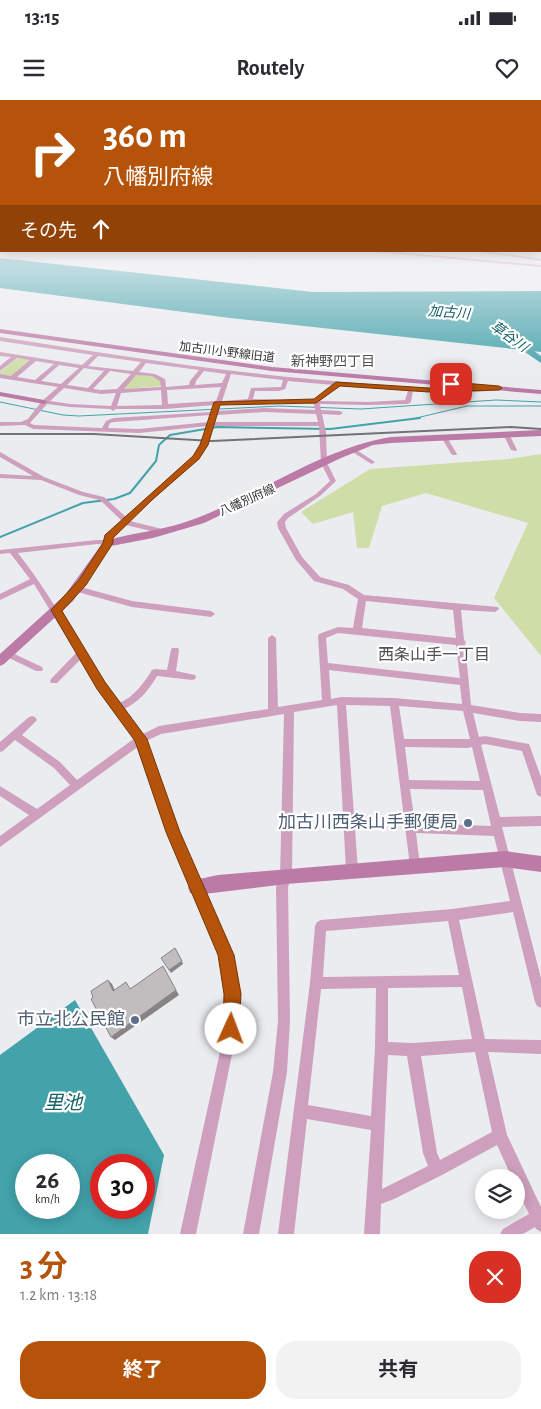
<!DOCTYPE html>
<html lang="ja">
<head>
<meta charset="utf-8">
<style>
  :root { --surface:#fff; --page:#f2f2f3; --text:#2b2b33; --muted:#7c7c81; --accent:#b45309 }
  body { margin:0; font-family:"Alegreya Sans","Noto Sans JP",sans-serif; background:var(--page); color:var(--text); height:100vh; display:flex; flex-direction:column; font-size:19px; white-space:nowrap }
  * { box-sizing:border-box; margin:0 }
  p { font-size:16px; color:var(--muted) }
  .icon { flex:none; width:28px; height:28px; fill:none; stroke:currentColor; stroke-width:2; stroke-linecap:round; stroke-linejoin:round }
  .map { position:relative; height:1134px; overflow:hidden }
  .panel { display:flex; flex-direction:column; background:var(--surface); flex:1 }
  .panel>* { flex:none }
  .hud { position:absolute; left:0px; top:0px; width:541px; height:152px; box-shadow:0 2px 12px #0003; background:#b45309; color:#fff; overflow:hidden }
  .controls { position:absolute; left:475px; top:1069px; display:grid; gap:10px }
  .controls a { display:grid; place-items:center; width:50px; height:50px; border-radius:50%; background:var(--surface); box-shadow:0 2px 12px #0003; font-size:25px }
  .speed { position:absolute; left:15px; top:1054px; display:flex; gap:10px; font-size:25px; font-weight:700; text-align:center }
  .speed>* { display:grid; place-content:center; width:65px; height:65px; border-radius:50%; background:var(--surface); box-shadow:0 2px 12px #0003; line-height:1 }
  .speed small { font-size:12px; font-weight:400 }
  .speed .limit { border:8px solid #d22; background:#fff; color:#111 }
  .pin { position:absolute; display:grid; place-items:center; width:42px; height:42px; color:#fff; margin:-21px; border-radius:10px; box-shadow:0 2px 8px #0006 }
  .me { position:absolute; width:55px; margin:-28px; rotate:2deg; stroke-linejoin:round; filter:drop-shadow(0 0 4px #0008) }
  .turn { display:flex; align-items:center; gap:18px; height:105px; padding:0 20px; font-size:22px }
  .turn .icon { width:65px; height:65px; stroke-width:2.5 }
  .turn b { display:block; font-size:35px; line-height:42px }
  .then { display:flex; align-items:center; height:48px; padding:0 20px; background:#0003; gap:10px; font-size:19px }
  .round { display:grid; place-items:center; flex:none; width:52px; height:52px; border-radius:20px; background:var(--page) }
  .head { display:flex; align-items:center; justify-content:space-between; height:85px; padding:0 20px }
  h1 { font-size:30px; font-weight:700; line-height:38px; color:var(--accent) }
  .action { display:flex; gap:10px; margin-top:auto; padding:10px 20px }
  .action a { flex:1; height:58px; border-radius:20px; background:var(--accent); color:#fff; font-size:20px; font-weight:700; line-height:58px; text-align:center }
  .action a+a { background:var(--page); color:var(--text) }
  .status { display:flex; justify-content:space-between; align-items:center; height:35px; padding:0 25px; background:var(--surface); direction:ltr }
  .status svg { height:14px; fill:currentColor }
  header { display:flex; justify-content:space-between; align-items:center; height:65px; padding:0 20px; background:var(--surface); font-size:22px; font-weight:700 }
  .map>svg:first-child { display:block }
  .green { fill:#cfdda8 }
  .water { fill:#43a2aa; fill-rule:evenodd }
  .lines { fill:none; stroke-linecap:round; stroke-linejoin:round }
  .stream-far1 { stroke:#43a2aa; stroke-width:1 }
  .stream { stroke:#43a2aa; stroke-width:2 }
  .river { fill:#43a2aa; fill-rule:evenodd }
  .street { fill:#cea0be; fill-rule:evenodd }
  .secondary { fill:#bc7aa7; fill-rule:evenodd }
  .rail { stroke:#727375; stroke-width:2 }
  .shaded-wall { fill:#878485 }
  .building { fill:#c1bdbe; stroke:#878485 }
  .route { fill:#b45309; stroke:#753606 }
  .service-dot { fill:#5c6f8a; stroke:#fff; stroke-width:2 }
  .labels { text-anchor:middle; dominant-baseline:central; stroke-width:4.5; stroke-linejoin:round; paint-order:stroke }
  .far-street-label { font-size:12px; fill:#343536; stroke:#fff }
  .far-water-label { font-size:14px; font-style:italic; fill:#156369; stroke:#fff }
  .far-neighbourhood-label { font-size:14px; fill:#4f5052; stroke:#fff }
  .neighbourhood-label { font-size:16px; fill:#4f5052; stroke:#fff }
  .near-service-label { font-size:18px; fill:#4e5e75; stroke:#fff; text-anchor:end }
  .near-water-label { font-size:19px; font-style:italic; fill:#156369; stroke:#fff }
</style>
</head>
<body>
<div class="status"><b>13:15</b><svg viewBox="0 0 49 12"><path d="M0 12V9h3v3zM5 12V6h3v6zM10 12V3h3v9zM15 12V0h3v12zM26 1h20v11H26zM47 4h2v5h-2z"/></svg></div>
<header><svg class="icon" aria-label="menu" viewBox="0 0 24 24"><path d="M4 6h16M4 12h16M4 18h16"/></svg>Routely<svg class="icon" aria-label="heart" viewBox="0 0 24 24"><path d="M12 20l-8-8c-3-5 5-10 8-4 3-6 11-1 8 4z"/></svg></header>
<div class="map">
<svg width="541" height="1134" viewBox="0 0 541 1134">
  <rect width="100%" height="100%" fill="#ebecef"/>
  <g class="green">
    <path d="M16,259H29L31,262L13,276L0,275V272Z"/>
    <path d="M139,274L153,276L162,281L163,286L125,289L124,288L135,275Z"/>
    <path d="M541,354V556L494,498L528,423L426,393L382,406L369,448H357L353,412L313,424L301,412L370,369L509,359Z"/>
  </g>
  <g class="water">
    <path d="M0,158L313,192L541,191V252L230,218L0,188Z"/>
    <path d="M75,900L164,1055L148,1134H0V955ZM26,1065H69V1108H26ZM101,1065H144V1108H101Z"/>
  </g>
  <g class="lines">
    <g class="stream-far1">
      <path d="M0,302L63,315L79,316L280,306L361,309L496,300L541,302"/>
      <path d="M412,319L467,306H541"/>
    </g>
    <path class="stream" d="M0,437L83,403L114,399L130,393L156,361L159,345L170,335L217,327L330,329L420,318"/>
    <path class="river" d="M509,237H515L541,256V263L509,241Z"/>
    <g class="street">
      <rect x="540" y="127" width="1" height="2"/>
      <rect x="540" y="142" width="1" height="2"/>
      <path d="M367,151H386L541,165V167Z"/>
      <path d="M474,151H487L541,159V161Z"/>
      <path d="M0,237C116,255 227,273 344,282C396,286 447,292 499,286L502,288L499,290L464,293L413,291L411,302L408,304L368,305L320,304L321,310L340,311L343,313L340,315L322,314L326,332L327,363L336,381L320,396L288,418L285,422L286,428L302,457L320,477L349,485L364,495L498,507L499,509L495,512L461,510L464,540L466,542L465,544L471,605L520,613L541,614V622L520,621L473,613L479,637L485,636L529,644L541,677V697L537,695L536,692L522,651L485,644L481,645L500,717L541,716V726L502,727L541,878V908L537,906L535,902L513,812L459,820L485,939L541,940V954L488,952L507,1035L541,1107V1132L536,1129L535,1127L523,1134H500L503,1129L529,1114L516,1087V1078H512L497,1045L442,1075L394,1099L381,1104L380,1134H364L371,1030L307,1019L294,1134H278L310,883L315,826L317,822L321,820L452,809L510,801L494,736L416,733L420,766L419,770L415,771L411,770L410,766L390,606L346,605L358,770L356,774L352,775L348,774L346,770L337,605L294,612L292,776L288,787L290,921L287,972L259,1134H243L273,972L278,921L276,787L280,776L284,614L161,634L146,641L178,732L232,855L239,894L237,929L196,1134H180L225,929L227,894L220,855L168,732L139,646L0,747V736L29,715L0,696V686L37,709L70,685L54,668L15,640L3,651L0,652V642L29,617L32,616L35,617L37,620L22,635L60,662L77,680L135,638L98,589L80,560L57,583H51L50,581L51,579L76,553L34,484L0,500V494L30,479L10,453L0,454V450L97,440H104L105,435L122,421L100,400L79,395L41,380L0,378V374L33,376L0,357V352L44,377L83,392L104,397L126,417L193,356L208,326L139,333L33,329L25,325L0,326V322H21L28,319L42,301L58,287L0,278V274L11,276L30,260L17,258L0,271V266L11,257L0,256V252L82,265L93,255L0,241ZM98,256L141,262L133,271L88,266ZM36,261L54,264L35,280L17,277ZM146,263L199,270L190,281L189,285L166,287L165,279L155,274L139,272ZM59,265L79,268L61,284L41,281ZM84,268L104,271L88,288L67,285ZM110,271L131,274L117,289L101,290L93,289ZM204,271L226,274L222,283L195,285L196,281ZM231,274L283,280L281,287H279L251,288L248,299L222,301ZM136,275L152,276L160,281L161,287L124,289ZM288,281L334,285L314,300L253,299L255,291H279L285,289ZM340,285L408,291L405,300L368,302L320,301ZM221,287L216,301L168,304L167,290ZM64,288L101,294L116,293L111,306L70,304L50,301ZM161,290L162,305L117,306L121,293ZM269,302L314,304L315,310L264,308L218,311L221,304ZM47,304L70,307L110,309L113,311L116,309H165L215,305L212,312L113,318L106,321L102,328L34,325L30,323ZM264,312L316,314L318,322H215L217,315ZM211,315L209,322L139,329L108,328L110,323L114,322ZM214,326H319L321,363L330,381L316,394L284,414L277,422L278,428L296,460L314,481L343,489L358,499L353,528L338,527L319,534L318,536L322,600L278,607L276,538L272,535L268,538V609L159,626L143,634L124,609C139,602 149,590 157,576L192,580L195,579L196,577L195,575L176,571L179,550L178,548H172L171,550L167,570L155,569L152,570C144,583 134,597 119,603C82,555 55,500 18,453L97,444L108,445L112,443V438L126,425L163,434H166V430L130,421L198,358L204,348ZM366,501L453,510L456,538L362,528ZM338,533L456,545L460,578L328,563L326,538ZM329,570L460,585L462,604L394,598L341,597L331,599ZM399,606L463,611L470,639H404ZM405,647L467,648L472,647L480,681L409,680ZM410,689L483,690L491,726L415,723ZM448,821L459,875L323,877L326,831ZM462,887L472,939L413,943L388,942V888ZM376,888L375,948L371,1016L308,1005L321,889ZM475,952L492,1032L440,1060L437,1053L421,956ZM388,955L407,956L423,1053L428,1066L382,1089Z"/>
      <path d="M504,333L509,334L517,350L516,351L511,350L503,334Z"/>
      <path d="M442,336H446L457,354L456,355H452L441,337Z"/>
      <path d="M353,348L355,349L375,362L372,364L370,363L351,351L350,350Z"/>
      <path d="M77,486L132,501L211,511L215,514L211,517L132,507L74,491L73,489Z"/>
      <path d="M8,551L42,567L43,569L42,571H36L5,556L4,554Z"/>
    </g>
    <g class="secondary">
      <path d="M0,229L272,267L541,290V294L272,271L0,233Z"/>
      <path d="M0,292L44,300L48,302L44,304L0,296Z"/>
      <path d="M541,330V336L391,343L373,345L341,358L204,423L153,438L111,446L73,501L4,564L0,566V554L65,495L104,441C135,432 167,430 197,418C259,394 326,347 391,337Z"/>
      <path d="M505,751L541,756V772L505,767L286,784L196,795L190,793L188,787L190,781L218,775Z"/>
    </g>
    <path class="rail" d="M0,334H94L212,341L511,327L541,329"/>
  </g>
  <g class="shaded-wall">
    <path d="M182,861L183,864L171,873L169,870Z"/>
    <path d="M108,880L112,884L117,895L113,891Z"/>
    <path d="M176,890L179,895L115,940L111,937Z"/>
  </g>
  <g class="building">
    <path d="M175,848L182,861L169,870L161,858Z"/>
    <path d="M163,866L176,890L111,937L91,899L93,898L91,891L108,880L113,891L126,882L130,889Z"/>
  </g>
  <linearGradient id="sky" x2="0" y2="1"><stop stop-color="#66adcf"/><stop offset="0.43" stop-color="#f6f6f8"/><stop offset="1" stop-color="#f6f6f8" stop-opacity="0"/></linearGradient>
  <rect width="541" height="280" fill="url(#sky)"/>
  <path class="route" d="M336,282L429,288L459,287L448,286L451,282L499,286L502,288L499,290L429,292L340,286L316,303L220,305L208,345L199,359L153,399L113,438V443L86,485L62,511L105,582L147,639L180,732L234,855L241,894L239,929L237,935L231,937L225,935L223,929L224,894L218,855L166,732L135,641L97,589L51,510L79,480L103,443L105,435L193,356L200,345L214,302L314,299Z"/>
  <g class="service-dot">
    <circle cx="468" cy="723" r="5"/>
    <circle cx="135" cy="920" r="5"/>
  </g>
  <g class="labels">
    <g class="far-street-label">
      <text transform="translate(227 252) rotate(7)">加古川小野線旧道</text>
      <text transform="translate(247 400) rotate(-24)">八幡別府線</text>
    </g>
    <g class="far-water-label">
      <text transform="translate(449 213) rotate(5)">加古川</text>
      <text transform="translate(509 237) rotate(36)">草谷川</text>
    </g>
    <g class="far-neighbourhood-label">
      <text x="333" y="262">新神野四丁目</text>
    </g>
    <g class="neighbourhood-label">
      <text x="434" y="555">西条山手一丁目</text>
    </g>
    <g class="near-service-label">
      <text x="458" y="723">加古川西条山手郵便局</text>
      <text x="125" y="920">市立北公民館</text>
    </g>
    <g class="near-water-label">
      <text x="63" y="1003">里池</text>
    </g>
  </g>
</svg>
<div class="controls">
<a><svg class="icon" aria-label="layers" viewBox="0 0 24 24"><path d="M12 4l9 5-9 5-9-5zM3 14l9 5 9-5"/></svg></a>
</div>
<div class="speed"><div>26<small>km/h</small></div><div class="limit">30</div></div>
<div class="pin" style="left:451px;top:284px;background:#d93025"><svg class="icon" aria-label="arrive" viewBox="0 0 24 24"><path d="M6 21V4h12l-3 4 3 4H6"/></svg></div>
<svg class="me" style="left:231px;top:929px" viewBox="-20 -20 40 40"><circle r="19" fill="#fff"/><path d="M0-13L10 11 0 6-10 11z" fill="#b45309"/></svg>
<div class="hud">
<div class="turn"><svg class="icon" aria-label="right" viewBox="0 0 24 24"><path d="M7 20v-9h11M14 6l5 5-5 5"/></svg><div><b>360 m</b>八幡別府線</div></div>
<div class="then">その先<svg class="icon" aria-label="ahead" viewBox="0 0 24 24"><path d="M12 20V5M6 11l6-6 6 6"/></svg></div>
</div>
</div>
<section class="panel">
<div class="head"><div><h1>3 分</h1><p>1.2 km · 13:18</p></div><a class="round" style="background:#d93025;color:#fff"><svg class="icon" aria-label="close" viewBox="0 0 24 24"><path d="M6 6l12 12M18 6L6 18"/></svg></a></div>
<div class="action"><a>終了</a><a>共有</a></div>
</section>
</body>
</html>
